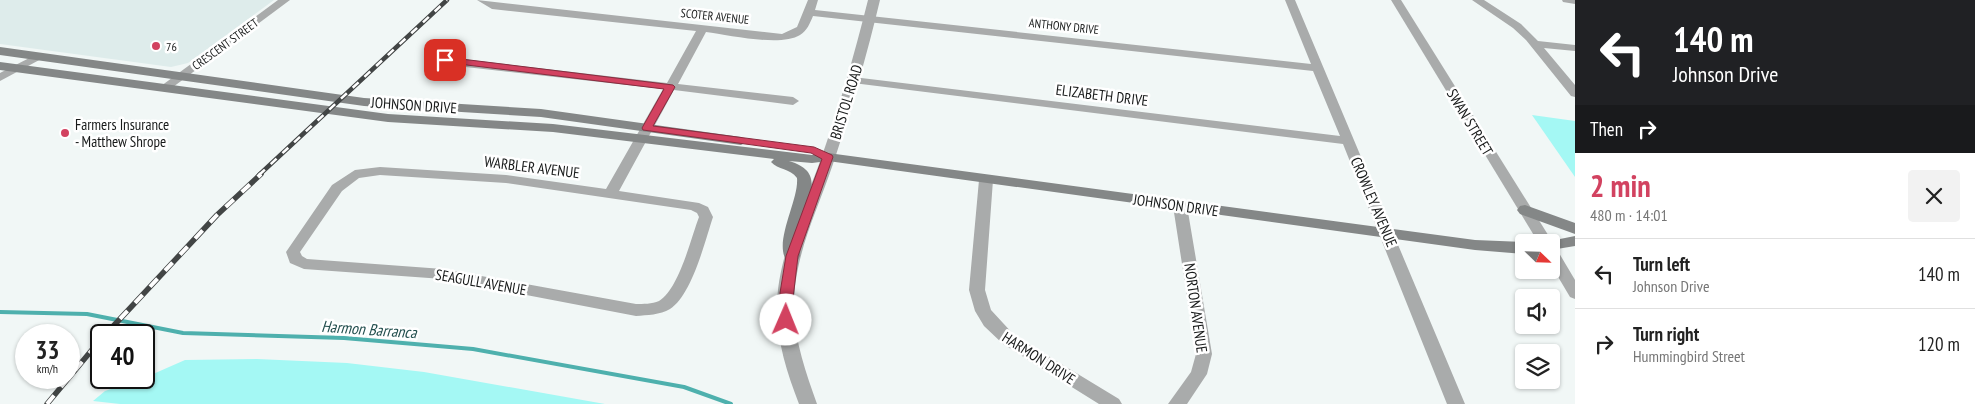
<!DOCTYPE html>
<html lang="en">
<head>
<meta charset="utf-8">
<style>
  :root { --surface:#fff; --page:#f2f2f2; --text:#222; --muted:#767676; --line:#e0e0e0; --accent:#d24260 }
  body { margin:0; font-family:"PT Sans Narrow",sans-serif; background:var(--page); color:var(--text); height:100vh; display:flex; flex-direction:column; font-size:19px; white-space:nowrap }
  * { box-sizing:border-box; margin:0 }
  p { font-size:16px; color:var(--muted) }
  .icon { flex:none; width:28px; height:28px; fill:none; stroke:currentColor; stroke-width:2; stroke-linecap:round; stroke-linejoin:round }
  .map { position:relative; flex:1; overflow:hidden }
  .side { display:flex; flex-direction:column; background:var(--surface); width:400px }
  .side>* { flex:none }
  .hud { background:#202124; color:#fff; overflow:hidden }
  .needle { width:32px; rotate:113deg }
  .fabs { position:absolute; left:1515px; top:234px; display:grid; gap:10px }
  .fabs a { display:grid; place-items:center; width:45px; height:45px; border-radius:5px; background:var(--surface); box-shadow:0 1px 4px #0004; font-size:25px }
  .speed { position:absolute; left:15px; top:324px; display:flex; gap:10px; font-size:25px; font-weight:700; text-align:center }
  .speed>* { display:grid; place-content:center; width:65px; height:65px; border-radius:50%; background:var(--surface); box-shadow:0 1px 4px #0004; line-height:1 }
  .speed small { font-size:12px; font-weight:400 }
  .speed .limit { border:2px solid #111; border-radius:8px; background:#fff; color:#111 }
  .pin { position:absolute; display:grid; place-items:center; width:42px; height:42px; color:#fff; margin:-21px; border-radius:10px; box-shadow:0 2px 8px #0006 }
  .me { position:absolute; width:55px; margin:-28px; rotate:1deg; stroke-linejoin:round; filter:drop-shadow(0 0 4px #0008) }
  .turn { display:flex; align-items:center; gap:18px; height:105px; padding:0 15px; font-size:22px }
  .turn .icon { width:65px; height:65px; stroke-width:2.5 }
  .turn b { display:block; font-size:35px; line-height:42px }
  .then { display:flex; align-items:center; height:48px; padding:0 15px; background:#0003; gap:10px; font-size:19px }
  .round { display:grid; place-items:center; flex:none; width:52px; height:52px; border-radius:5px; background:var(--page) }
  .overview { display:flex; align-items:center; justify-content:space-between; height:85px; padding:0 15px }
  h1 { font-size:30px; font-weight:700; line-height:38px; color:var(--accent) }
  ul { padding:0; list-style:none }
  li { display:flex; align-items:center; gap:15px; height:70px; padding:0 15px; border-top:1px solid var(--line) }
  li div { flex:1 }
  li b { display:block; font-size:19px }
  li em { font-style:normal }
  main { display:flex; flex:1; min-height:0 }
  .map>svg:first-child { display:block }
  .built { fill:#deeceb }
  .green { fill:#a4f8f4 }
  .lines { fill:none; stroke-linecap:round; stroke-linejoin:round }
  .stream { stroke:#4eb0ad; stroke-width:4 }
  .minor { fill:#a9abab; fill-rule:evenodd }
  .tertiary { fill:#a9abab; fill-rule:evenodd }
  .secondary { fill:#848787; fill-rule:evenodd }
  .rail-far1-casing { stroke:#424545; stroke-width:4.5 }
  .rail-casing { stroke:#424545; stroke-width:5.5 }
  .rail-far1 { stroke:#fff; stroke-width:2.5; stroke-dasharray:8; stroke-linecap:butt }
  .rail { stroke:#fff; stroke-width:4; stroke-dasharray:11; stroke-linecap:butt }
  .route { fill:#d24260; stroke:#882b3e }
  .poi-dot { fill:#d24260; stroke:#fff; stroke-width:2 }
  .labels { text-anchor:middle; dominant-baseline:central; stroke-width:5; stroke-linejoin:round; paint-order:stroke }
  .far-street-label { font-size:12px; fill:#181a1a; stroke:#fff }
  .far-poi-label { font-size:12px; fill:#181a1a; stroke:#fff; text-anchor:start }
  .street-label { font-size:15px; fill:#181a1a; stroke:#fff }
  .poi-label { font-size:15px; fill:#181a1a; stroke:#fff; text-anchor:start }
  .water-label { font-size:16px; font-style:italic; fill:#234f4e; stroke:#fff }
</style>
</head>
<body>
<main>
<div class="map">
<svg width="1575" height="404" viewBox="0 0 1575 404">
  <rect width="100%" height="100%" fill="#f1f7f6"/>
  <path class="built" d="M0,0H274L188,63L171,67L0,44Z"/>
  <g class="green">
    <path d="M1532,115L1575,121V177Z"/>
    <path d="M257,359L347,363L424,372L605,404H120L93,401L105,391L144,378L185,360Z"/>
  </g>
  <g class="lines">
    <path class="stream" d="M0,312L87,314L183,333L344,338L473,349L684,387L731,404"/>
    <g class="minor">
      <path d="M278,0H290L169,90H161V86Z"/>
      <path d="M477,0L782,34L797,27L808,0H818L815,10L1311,64L1285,0H1295L1465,404H1447L1343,144L853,83L847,80L853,77L1340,136L1313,71L813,16C810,23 807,31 800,35C781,47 729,35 706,32L678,84L793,97L799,101L793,105L674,90L619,191L699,203L708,207L713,217C705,241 692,295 670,309C660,315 647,315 636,316L443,279L304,269L290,263L286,252L332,185L355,170L380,167L506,175L606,189L663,89L430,63L426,62V58L445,57L667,83L696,31L492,9ZM380,175L506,183L691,210L697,213L699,217C691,238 679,289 659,301C652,304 643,304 636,304L443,269L307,259L302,256L300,252L342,191L359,178Z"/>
      <path d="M1391,0H1401L1550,238L1552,242L1551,244L1538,242Z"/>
      <path d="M1472,0H1484L1521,24L1538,41L1575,45V51L1544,48L1575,85V97L1571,96L1526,40L1513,28Z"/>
      <path d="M1562,0H1575V4L1563,2Z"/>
      <path d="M39,53L45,56L43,58L0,81V73Z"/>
      <path d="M986,176L993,180L985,290L991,310L1015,336L1119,399L1122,404H1099L1003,344L984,326L975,311L969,290L979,180Z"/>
      <path d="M1180,201L1187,206L1212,354L1207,374L1187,404H1168L1191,372L1196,354L1173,206Z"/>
      <path d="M1551,247L1556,248L1575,280V299L1570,297L1551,265Z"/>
    </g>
    <path class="tertiary" d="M868,0H880C867,55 851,110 833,164C817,212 793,257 794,309C795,342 806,373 817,404H799C787,373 777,342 777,308C777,258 801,213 818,167C838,112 854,56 868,0Z"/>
    <g class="secondary">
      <path d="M0,47L364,98L541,109L741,137L748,141L741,145L541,117L364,106L0,55Z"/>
      <path d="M0,62L388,114L553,124L812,155L828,153L1475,240L1524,242V254L1475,250L828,161L812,163L789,161C827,172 807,198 802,225C800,235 801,246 800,256L798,260H786C774,240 799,200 797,178C790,168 778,170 771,162L774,159L553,132L388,122L0,70Z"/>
      <path d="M1525,205L1575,223V234L1520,214L1517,210L1520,206Z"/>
      <path d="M1575,236V246L1551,250V242H1545Z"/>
    </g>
    <g class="rail-far1-casing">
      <path id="rail-far1" d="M259,175L447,0"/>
    </g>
    <g class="rail-casing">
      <g id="rail">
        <path d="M105,335L217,215L261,174"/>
        <path d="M47,404L101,339"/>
      </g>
    </g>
    <use href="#rail-far1" class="rail-far1"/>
    <use href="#rail" class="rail"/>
  </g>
  <path class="route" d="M445,57L673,85L675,87L653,126L814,147L832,155L833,157L798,256L790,324L786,325L779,320L780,293L786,256L822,159L811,153L643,130L642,128L664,89L442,62L440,60Z"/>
  <g class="poi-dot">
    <circle cx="156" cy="46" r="5"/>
    <circle cx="65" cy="133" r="5"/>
  </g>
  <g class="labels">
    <g class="far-street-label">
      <text transform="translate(715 16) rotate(6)">SCOTER AVENUE</text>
      <text transform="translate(1064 26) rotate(6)">ANTHONY DRIVE</text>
      <text transform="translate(225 44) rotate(-36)">CRESCENT STREET</text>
    </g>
    <g class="far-poi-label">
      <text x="166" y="46">76</text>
    </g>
    <g class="street-label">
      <text transform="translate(1102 95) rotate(7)">ELIZABETH DRIVE</text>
      <text transform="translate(846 102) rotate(-73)">BRISTOL ROAD</text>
      <text transform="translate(414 105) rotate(4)">JOHNSON DRIVE</text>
      <text transform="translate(1470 122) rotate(59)">SWAN STREET</text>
      <text transform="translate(532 167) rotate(7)">WARBLER AVENUE</text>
      <text transform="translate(1374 202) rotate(67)">CROWLEY AVENUE</text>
      <text transform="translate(1176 205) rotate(8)">JOHNSON DRIVE</text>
      <text transform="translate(481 282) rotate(10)">SEAGULL AVENUE</text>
      <text transform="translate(1196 308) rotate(82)">NORTON AVENUE</text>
      <text transform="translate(1039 358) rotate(33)">HARMON DRIVE</text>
    </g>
    <g class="poi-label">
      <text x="75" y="124">Farmers Insurance<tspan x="75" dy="17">- Matthew Shrope</tspan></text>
    </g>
    <g class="water-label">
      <text transform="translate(369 329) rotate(4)">Harmon Barranca</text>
    </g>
  </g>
</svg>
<div class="fabs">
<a><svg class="needle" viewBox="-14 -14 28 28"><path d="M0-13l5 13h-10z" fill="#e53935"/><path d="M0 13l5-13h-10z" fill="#767676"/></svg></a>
<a><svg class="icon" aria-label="sound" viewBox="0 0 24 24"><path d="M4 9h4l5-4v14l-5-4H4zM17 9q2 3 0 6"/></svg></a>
<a><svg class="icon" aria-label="layers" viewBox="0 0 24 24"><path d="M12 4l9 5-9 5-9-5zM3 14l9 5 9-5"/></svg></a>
</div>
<div class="speed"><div>33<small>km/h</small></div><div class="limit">40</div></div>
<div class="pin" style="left:445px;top:60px;background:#d93025"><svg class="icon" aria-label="arrive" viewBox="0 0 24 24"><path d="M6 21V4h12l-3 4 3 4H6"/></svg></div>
<svg class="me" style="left:786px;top:320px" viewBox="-20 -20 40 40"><circle r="19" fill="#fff"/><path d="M0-13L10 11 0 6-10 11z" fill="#d24260"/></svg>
</div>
<section class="side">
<div class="hud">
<div class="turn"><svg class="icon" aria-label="left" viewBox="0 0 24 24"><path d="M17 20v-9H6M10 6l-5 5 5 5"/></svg><div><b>140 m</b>Johnson Drive</div></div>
<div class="then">Then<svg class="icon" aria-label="right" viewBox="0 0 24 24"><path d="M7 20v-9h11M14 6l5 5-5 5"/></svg></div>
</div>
<div class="overview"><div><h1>2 min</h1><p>480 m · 14:01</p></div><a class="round"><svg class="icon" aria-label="close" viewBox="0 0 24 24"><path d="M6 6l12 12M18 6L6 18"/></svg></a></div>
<ul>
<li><svg class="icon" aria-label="left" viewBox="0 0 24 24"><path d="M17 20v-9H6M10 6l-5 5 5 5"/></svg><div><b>Turn left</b><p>Johnson Drive</p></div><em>140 m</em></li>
<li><svg class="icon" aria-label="right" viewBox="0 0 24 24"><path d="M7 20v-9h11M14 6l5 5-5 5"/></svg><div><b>Turn right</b><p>Hummingbird Street</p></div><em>120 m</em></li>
</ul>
</section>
</main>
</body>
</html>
